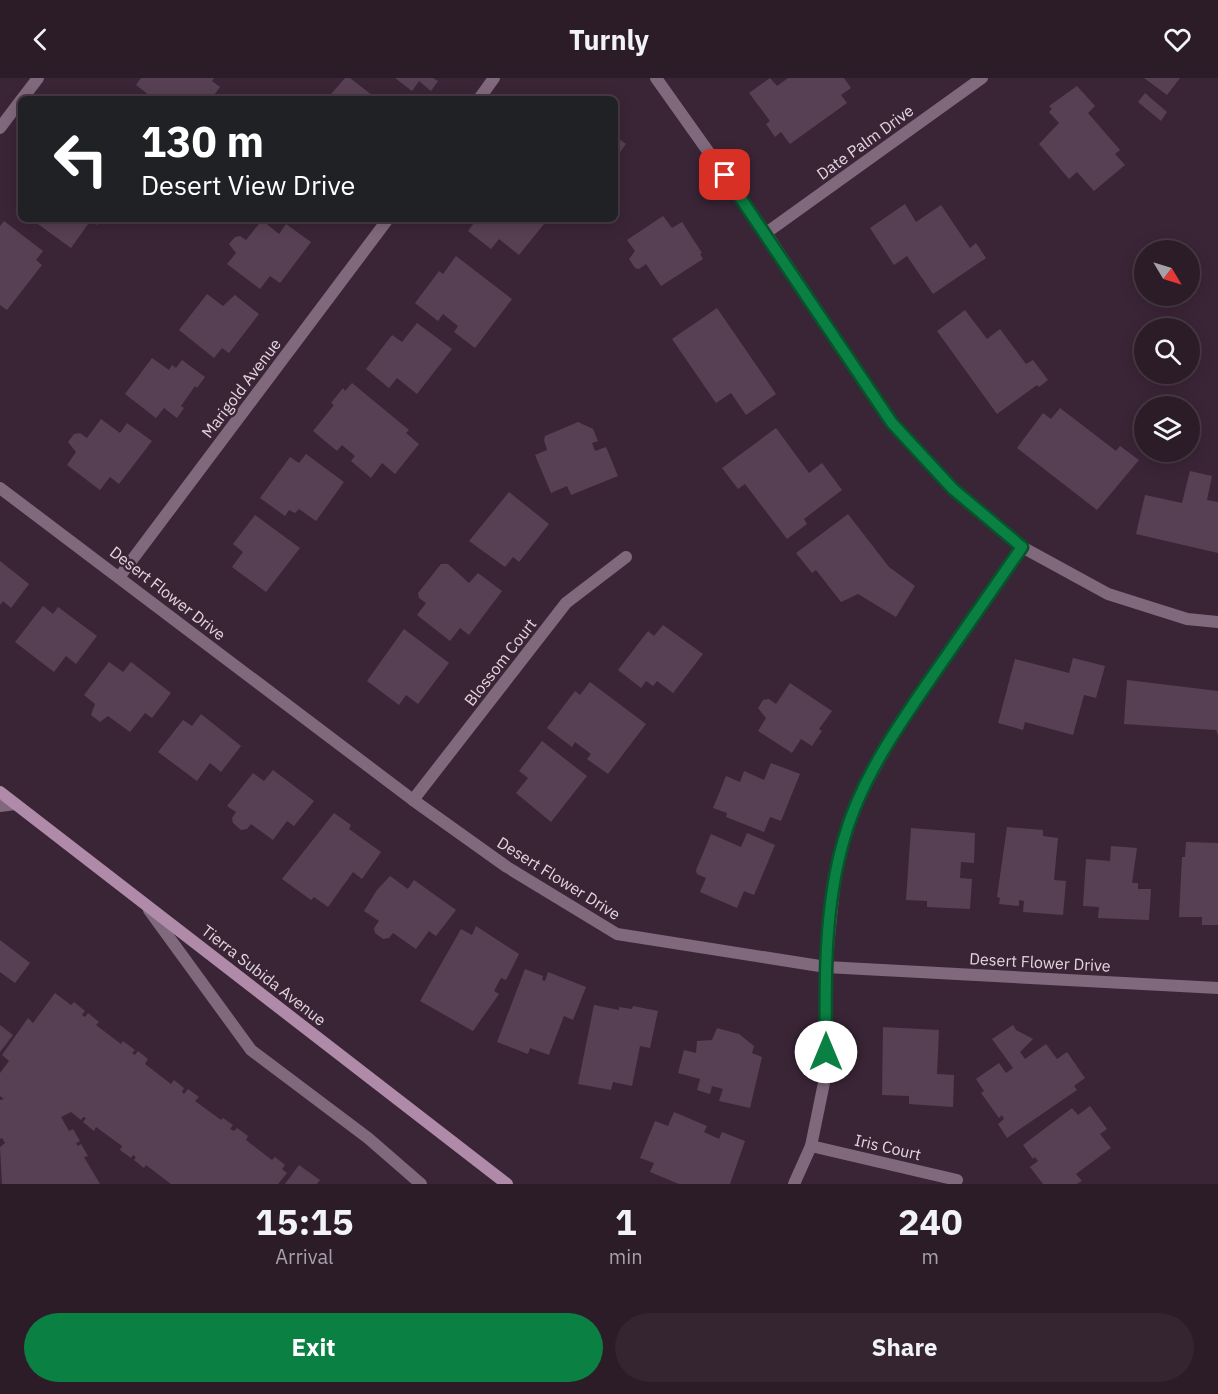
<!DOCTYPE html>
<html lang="en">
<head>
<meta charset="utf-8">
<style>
  :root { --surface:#2c1c28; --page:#342530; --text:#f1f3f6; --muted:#a6a1a8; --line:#483a45; --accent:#0b8043 }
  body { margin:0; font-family:"IBM Plex Sans",sans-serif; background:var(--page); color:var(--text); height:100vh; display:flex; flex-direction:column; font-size:22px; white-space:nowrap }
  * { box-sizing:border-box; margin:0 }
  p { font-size:20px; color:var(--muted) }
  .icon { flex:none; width:33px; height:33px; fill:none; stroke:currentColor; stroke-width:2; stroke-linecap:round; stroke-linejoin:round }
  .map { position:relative; height:1106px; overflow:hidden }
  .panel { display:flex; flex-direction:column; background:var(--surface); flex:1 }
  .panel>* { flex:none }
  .hud { position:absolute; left:18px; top:18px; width:600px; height:126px; border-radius:9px; box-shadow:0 3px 15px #0003,0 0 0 2px var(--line); background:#202124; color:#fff; overflow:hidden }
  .needle { width:39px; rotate:128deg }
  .tools { position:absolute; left:1134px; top:162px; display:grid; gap:12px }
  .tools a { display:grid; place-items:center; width:66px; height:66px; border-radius:50%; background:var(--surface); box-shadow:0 3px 15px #0003,0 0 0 2px var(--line); font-size:30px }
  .pin { position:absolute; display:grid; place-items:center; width:51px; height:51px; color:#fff; margin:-26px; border-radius:12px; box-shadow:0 3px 9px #0006 }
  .me { position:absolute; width:66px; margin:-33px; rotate:0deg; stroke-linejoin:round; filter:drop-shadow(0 0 4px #0008) }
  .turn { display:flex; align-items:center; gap:21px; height:126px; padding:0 24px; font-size:27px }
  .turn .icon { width:78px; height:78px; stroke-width:2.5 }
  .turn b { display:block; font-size:42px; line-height:51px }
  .eta { display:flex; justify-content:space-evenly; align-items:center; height:102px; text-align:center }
  .eta b { font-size:36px; font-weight:800; line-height:42px }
  .action { display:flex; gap:12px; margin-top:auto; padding:12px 24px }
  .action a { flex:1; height:69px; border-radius:36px; background:var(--accent); color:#fff; font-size:24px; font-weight:800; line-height:69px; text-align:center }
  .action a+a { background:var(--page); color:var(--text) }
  header { display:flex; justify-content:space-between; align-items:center; height:78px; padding:0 24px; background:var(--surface); font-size:27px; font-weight:800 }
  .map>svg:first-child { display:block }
  .building { fill:#574053 }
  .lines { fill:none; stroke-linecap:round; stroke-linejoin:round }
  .street { stroke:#81697d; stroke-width:12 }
  .secondary { stroke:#b08aa9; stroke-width:12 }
  .route-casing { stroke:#07532c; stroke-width:15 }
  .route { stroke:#0b8043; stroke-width:10 }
  .labels { text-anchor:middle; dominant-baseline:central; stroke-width:5; stroke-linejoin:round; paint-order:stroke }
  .street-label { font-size:16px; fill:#e3d5e0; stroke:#3a2536 }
</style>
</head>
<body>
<header><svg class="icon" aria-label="back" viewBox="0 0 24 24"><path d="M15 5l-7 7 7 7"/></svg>Turnly<svg class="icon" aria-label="heart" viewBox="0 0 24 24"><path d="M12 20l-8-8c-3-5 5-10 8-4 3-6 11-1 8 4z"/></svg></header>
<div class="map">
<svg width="1218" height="1106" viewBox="0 0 1218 1106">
  <rect width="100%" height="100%" fill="#3a2536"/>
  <g class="building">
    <path d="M141,0H214L212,3L220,9L211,21H154L136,7Z"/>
    <path d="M345,0H350L377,21H338L331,16Z"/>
    <path d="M395,0H433L438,3L431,13L419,3L412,13Z"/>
    <path d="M770,0L777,8L788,0H844L851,10L841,17L847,25L790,66L781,54L775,59L766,46L770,43L749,15Z"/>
    <path d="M1144,0H1180L1167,17Z"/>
    <path d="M1077,8L1095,28L1088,35L1120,72L1115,76L1125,87L1094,113L1077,94L1069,101L1039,66L1059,45L1049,34L1052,31L1049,28Z"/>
    <path d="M1145,15L1167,34L1161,43L1138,24Z"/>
    <path d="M615,58L626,66L615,81Z"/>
    <path d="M905,126L916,144L941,127L970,170L976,165L986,180L933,216L907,178L894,187L870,150Z"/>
    <path d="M663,138L672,150L682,144L702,175L700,176L703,181L661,208L646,186L639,191L635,190L629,181L635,173L627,162Z"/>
    <path d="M31,141H102L97,147L91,142L71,170Z"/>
    <path d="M477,141H548L519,177L499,161L491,171L468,153Z"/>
    <path d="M262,142L279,156L286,146L311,164L280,205L270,198L260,211L227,186L236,175L229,166L235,159L240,158L246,162Z"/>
    <path d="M4,143L43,173L36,182L42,187L7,232L0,227V148Z"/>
    <path d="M456,178L512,221L475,270L454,254L458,248L443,236L438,243L415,225L439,193L443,196Z"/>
    <path d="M207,216L223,228L235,217L259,236L229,275L222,270L214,280L179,252Z"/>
    <path d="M717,230L776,316L746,337L731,315L716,325L672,261Z"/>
    <path d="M965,232L987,261L1000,251L1026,286L1033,282L1048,302L1039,309L1037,307L997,336L937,253Z"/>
    <path d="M417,245L452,271L417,316L397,300L389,310L366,291L392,257L402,264Z"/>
    <path d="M152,280L169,292L172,287L176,290L182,282L205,299L197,310L195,308L181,328L184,330L177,340L164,330L156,340L125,316Z"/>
    <path d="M352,305L409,352L406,355L419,366L395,396L382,385L371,400L351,383L355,378L342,367L337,373L313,353L334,327L331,325L343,310L345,313Z"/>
    <path d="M1060,330L1116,373L1120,368L1139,382L1097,432L1017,370L1043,335L1051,341Z"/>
    <path d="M101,341L120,355L127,345L152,363L119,406L110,399L100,412L67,387L76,374L68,364L74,356L80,355L87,360Z"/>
    <path d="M578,344L593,351L598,363L592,365L595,373L606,369L618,398L571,417L567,408L551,415L535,377L547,372L544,362L545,358Z"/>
    <path d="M776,350L809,395L822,385L842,412L804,441L807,446L787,461L745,406L738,411L722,390Z"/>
    <path d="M306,376L344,404L316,443L299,431L295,435L289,432L285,438L260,420L290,379L299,385Z"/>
    <path d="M1190,393L1212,398L1207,422L1218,424V475L1136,456L1145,417L1182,425Z"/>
    <path d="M509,414L549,446L519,484L513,479L505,489L469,463Z"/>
    <path d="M848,436L889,489L915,508L896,539L858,516L841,524L816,492L812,495L796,475Z"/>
    <path d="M255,437L300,470L266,514L232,489L243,474L233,466Z"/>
    <path d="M0,483L29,506L11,530L3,523L0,527Z"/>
    <path d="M441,486H448L469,505L478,495L502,513L469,557L460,550L450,563L417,537L426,525L419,520L418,515Z"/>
    <path d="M43,528L53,536L58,529L97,558L76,586L66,578L54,594L15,564Z"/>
    <path d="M663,547L703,576L673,615L657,603L653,608L646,603L641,610L618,592L648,553L654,558Z"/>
    <path d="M404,551L449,585L418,626L406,617L399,627L367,603Z"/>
    <path d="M1073,580L1105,588L1096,620L1084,617L1073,657L1025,644L1023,652L998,645L1015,581L1069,595Z"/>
    <path d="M109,584L123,594L131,584L171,615L152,640L145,635L130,654L108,638L100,644L91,637L95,626L84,617Z"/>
    <path d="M1127,602L1218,613V657L1216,652L1124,646Z"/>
    <path d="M590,604L646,646L608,696L587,681L591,676L575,664L572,669L547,650L575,613L580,617Z"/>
    <path d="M790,605L832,633L819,651L822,653L812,668L801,661L792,675L758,653L766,640L758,630L763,622L769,621L776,626Z"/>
    <path d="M201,636L241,668L221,694L210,685L197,703L158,674L183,642L192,648Z"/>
    <path d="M542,663L587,698L551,744L516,715L528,700L519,693Z"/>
    <path d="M771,685L800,696L781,743L770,739L764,754L726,739L727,735L713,730L726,698L740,704L744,693L764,702Z"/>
    <path d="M273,692L314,723L294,748L287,743L273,762L251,746L247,751L241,752L233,745L232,740L236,734L227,728L253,695L264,703Z"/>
    <path d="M334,735L351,747L349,751L381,774L362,801L353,794L328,829L314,819L311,822L282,801Z"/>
    <path d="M1007,749L1043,752V758L1058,760L1054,802L1066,803L1063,837L1023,834L1024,823L1019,822V828L999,826L1000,820L997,819Z"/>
    <path d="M911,750L975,755L974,785L961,784L960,800L972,801L970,831L927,829V823L906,822Z"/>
    <path d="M747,755L775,767L754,817L744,813L737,830L700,814L706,800L697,796L696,792L711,756L741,769Z"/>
    <path d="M1186,764L1218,765V847H1202V839H1179L1182,779H1185Z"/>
    <path d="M1111,768L1137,770L1132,805H1138V811H1151L1149,842L1098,840L1099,829L1083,828L1086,781L1110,783Z"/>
    <path d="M390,798L408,811L414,802L456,832L436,858L429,853L416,871L393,855L389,860L383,861L375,855L374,850L379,843L364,833L377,812Z"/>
    <path d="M476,848L519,876L506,902L501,900L494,913L499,916L473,953L420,923L461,851L472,857Z"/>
    <path d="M0,862L30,885L15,905L0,894Z"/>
    <path d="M525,891L543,898L542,902L545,903L548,894L586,909L573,942L564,938L549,977L530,970L528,976L497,964Z"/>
    <path d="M55,915L71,927L74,924L85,933L82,937L85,939L88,935L99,944L96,947L121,966L123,963L135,972L132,975L135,977L138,973L148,981L145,986L171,1006L174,1002L184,1010L182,1014L184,1016L188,1011L199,1019L195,1023L221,1042L223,1040L233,1047L230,1051L234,1053L237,1050L248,1058L246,1062L272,1082L275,1079L285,1087L282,1091L287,1095L278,1106H171L146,1087L144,1090L134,1082L136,1079L133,1077L131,1080L120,1072L122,1068L96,1049L94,1053L83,1044L86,1040L83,1039L81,1042L71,1034L61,1039L69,1053L73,1051L80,1063L76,1065L78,1068L81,1066L88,1078L84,1079L100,1106H2L0,1069L5,1065L2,1060L0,1061V1022L4,1021L0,1018V995L9,983L2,977L28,940L33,945Z"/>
    <path d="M594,927L619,932V929L632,931L633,928L658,933L650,970L640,968L632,1008L613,1004L611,1012L578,1006Z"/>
    <path d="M0,947L13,957L0,974Z"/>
    <path d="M1013,947L1016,952L1033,961L1020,974L1025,981L1046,966L1057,981L1067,974L1085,1000L1074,1008L1077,1012L1007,1060L998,1046L1004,1041L1002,1037L999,1040L981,1015L984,1013L976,1001L999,985L1006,995L1013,990L992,961Z"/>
    <path d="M883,949L939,952L937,996L954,997L953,1029L909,1026V1018L882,1017Z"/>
    <path d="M717,950L739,956L754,968L752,975L762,979L750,1030L719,1023L723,1011L712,1008L710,1016L697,1012L700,1001L678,995L684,972L696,975L697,963L712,962Z"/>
    <path d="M1090,1028L1107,1051L1100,1056L1111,1070L1076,1096L1082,1103L1077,1106H1043L1030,1089L1038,1083L1035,1079L1033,1081L1023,1067L1072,1030L1078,1037Z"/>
    <path d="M674,1034L707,1048L704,1054L719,1061L722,1054L745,1063L730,1106H679L650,1094L654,1085L640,1080L655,1043L668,1048Z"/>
    <path d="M299,1087L320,1102L317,1106H285Z"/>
  </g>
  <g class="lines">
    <g class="street">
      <path d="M656,0L766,155L892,345L953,411L1022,469L1108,516L1187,541L1218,544"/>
      <path d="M22,21L38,0"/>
      <path d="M479,21L494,0"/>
      <path d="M0,50L21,22"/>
      <path d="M766,155L982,0"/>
      <path d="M0,410L413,722L507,789L617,856L826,889L1218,910"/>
      <path d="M120,498L388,141"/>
      <path d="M413,722L566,525L626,479"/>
      <path d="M0,728L15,726"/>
      <path d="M149,832L251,972L368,1060L421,1106"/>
      <path d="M811,1068L957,1102"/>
      <path d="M794,1106L811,1068L826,995V889L835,800L844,760L861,716L899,646L1022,469"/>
    </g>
    <path class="secondary" d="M0,714L507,1106"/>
  </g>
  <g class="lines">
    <g class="route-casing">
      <path id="route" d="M725,97L892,345L953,411L1022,469C993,511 964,552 936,593C900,645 861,700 844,761C824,829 825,904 826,974"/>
    </g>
    <use href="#route" class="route"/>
  </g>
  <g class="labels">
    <g class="street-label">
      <text transform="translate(865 64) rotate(-36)">Date Palm Drive</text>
      <text transform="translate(241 310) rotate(-53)">Marigold Avenue</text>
      <text transform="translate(168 515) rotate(38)">Desert Flower Drive</text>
      <text transform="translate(500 584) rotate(-52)">Blossom Court</text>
      <text transform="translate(559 800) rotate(32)">Desert Flower Drive</text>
      <text transform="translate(1040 884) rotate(3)">Desert Flower Drive</text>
      <text transform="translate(264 897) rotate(38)">Tierra Subida Avenue</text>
      <text transform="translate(888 1069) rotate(13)">Iris Court</text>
    </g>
  </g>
</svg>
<div class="tools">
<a><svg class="needle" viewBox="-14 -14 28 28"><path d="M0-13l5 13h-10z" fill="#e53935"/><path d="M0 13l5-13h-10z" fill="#a6a1a8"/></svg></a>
<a><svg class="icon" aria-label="search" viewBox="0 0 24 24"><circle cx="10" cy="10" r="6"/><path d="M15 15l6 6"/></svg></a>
<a><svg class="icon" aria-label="layers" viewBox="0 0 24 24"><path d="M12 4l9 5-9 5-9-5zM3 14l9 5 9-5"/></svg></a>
</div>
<div class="pin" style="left:725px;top:97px;background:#d93025"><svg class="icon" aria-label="arrive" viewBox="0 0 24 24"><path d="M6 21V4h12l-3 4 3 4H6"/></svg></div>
<svg class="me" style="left:826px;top:974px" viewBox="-20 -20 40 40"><circle r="19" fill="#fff"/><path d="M0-13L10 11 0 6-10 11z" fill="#0b8043"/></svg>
<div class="hud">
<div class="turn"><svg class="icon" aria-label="left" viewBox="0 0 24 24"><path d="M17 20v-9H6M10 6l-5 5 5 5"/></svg><div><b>130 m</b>Desert View Drive</div></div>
</div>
</div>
<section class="panel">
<div class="eta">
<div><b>15:15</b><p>Arrival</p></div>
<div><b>1</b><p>min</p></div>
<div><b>240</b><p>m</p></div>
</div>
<div class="action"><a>Exit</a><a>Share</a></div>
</section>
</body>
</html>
